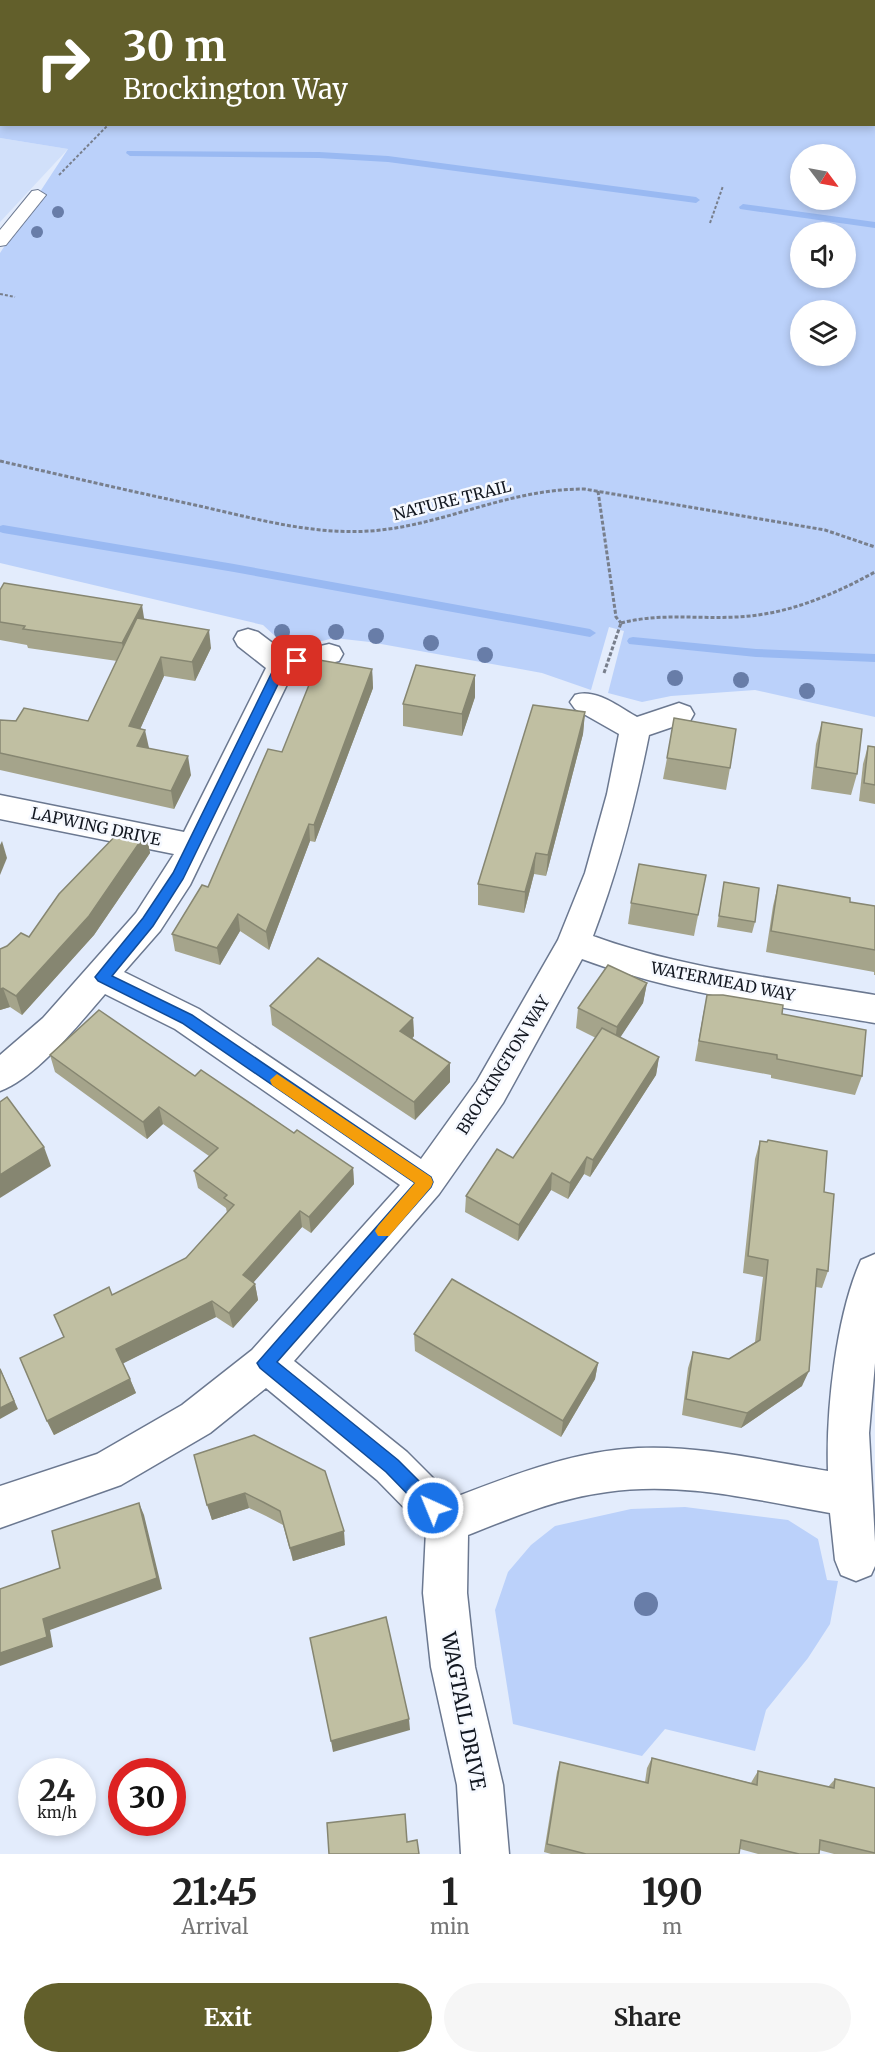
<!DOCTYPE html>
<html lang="en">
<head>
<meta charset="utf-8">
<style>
  :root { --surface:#fff; --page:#f6f6f6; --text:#222; --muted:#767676; --accent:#625f2b }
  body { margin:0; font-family:Merriweather,serif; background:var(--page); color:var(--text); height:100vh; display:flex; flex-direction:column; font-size:22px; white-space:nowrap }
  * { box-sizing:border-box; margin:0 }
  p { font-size:20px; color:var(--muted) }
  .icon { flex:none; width:33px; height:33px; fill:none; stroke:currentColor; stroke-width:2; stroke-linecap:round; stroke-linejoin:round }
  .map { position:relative; height:1854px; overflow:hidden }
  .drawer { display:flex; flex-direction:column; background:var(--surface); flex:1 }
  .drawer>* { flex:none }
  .guide { position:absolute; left:0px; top:0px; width:876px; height:126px; box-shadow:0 3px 9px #0003; background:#625f2b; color:#fff; overflow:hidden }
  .needle { width:39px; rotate:122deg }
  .tools { position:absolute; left:790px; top:144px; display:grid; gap:12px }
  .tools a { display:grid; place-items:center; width:66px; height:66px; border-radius:50%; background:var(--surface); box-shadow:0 3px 9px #0003; font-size:30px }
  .speed { position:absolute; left:18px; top:1758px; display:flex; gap:12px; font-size:30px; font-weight:700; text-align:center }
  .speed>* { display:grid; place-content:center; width:78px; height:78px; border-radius:50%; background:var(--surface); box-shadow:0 3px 9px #0003; line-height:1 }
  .speed small { font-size:15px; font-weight:400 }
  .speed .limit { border:9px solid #d22; background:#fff; color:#111 }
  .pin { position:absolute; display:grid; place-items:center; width:51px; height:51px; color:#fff; margin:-26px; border-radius:12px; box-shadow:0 3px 9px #0006 }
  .me { position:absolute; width:66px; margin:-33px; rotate:316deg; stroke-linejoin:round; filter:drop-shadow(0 0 4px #0008) }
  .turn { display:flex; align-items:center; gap:21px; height:126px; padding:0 24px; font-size:27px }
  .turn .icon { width:78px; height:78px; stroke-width:2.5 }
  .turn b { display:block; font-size:42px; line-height:51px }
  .eta { display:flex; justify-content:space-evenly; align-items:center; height:102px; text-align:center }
  .eta b { font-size:36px; font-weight:700; line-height:42px }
  .action { display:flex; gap:12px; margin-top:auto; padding:12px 24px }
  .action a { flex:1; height:69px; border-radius:36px; background:var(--accent); color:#fff; font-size:24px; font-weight:700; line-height:69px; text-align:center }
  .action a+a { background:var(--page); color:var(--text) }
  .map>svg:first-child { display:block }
  .built { fill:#d1e0fa }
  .green { fill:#bbd1fa; fill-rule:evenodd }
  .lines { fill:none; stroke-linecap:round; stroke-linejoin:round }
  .stream { fill:#99b9f2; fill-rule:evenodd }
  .lane-casing { stroke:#6b7890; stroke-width:2 }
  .street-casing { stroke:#6b7890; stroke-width:3 }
  .path-far1 { stroke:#787f8c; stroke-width:2; stroke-dasharray:3 2; stroke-linecap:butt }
  .path { stroke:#787f8c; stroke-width:3; stroke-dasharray:4 2; stroke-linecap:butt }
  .lane { fill:#fff; fill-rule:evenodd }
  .street { fill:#fff; fill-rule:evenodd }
  .tree { fill:#687da8 }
  .wall { fill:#a5a48b }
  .shaded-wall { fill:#868671 }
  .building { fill:#c0bfa2; stroke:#868671; stroke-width:1.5 }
  .route { fill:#1a73e8; stroke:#114b97; stroke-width:1.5 }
  .slow { fill:#f59e0b }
  .labels { text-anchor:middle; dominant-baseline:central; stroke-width:5; stroke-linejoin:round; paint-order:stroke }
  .street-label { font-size:16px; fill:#131821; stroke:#f6f9ff }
  .near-street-label { font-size:20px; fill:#131821; stroke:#f6f9ff }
</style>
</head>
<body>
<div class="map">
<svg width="875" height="1854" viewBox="0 0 875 1854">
  <rect width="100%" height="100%" fill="#e3ecfc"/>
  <path class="built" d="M0,138L68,149L0,222Z"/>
  <g class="green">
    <path d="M0,0H875V717L755,690L671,696L642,702L608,693L624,631L609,627L591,690L542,673L370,642L334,638L314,643L293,642L275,636L263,625L0,563V253L68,149L0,138ZM2,2H874V124H2ZM801,154H846V200H801ZM801,232H846V278H801ZM801,310H846V356H801Z"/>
    <path d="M685,1507L788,1520L818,1539L827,1580L838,1581L830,1624L808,1658L766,1710L755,1751L665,1729L642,1756L513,1724L495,1610L508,1572L531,1545L555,1526L631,1509Z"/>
  </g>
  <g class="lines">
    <g class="stream">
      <path d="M127,151L319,152L388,156L696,197L700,200L696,203L388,162L319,158L130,156L126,153Z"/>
      <path d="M743,204L875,222V228L740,209L739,207Z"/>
      <path d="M3,525L234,564L590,629L596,633L590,637L234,572L3,533L0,532V526Z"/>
      <path d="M633,637L756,649L875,654V662L756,657L629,644L627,641L629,638Z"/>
    </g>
    <g class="lane-casing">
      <path id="lane" d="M38,190L46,195L6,245L0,246V230L32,191Z"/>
    </g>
    <g class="street-casing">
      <path id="street" d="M248,629L258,632L287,654L329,644L339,647L343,654L339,661L293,672L190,885L160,931L124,972L199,1009L421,1159L477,1081L558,940L585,873L607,794L619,734L575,709L570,702L575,695C596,688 619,707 637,717L679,703L690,707L694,714L690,721L649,735C635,805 618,870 593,936C683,969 781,979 875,995V1023C777,1006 676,994 582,959L503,1103L439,1194L294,1361L407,1452L453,1498C513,1475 573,1451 638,1448C702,1445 765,1461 828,1471C826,1409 836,1316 861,1260L875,1254V1363L869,1433L875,1542V1566L871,1575L856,1581L841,1575L835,1560L830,1513C756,1500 682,1481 607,1492C559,1498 513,1517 468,1535L467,1593L475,1667L503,1785L509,1854H461L457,1785L431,1667L423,1593L426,1530L377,1480L266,1388L210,1433L121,1485L0,1528V1486L97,1454L182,1405L252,1350L400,1185L175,1029L105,994C80,1023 36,1078 0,1091V1055L43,1018L136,913L174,854L0,819V795L184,832L266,668L238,646L234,639L238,632Z"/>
    </g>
    <g class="path-far1">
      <path d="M496,0L499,2"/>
      <path d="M59,175L109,124"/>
      <path d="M710,223L723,186"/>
      <path d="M0,294L15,297"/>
    </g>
    <g class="path">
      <path d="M0,461C65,476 130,491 195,505C253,518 311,535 370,531C443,526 506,489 584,489L825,530L875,547"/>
      <path d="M598,491L616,617L621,623"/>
      <path d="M621,623C659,613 697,619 736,617C786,615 831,596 875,572"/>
      <path d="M604,673L621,623"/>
    </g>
    <use href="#lane" class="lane"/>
    <use href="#street" class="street"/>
  </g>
  <g class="tree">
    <circle cx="58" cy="212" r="6"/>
    <circle cx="37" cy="232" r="6"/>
    <circle cx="282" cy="632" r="8"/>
    <circle cx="336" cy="632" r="8"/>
    <circle cx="376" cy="636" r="8"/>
    <circle cx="431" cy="643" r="8"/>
    <circle cx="485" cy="655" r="8"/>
    <circle cx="675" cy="678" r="8"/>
    <circle cx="741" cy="680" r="8"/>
    <circle cx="807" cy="691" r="8"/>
    <circle cx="646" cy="1604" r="12"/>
  </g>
  <g class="wall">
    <path d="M0,590L144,619L211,648L195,681L164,676L140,729L149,748L191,775L174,809L0,770V720L88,721L117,661L28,648L27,645L0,640Z"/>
    <path d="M372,669L373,688L315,842L310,841L269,950L240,931L220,965L175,951L172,934L208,887L282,752Z"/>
    <path d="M475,675V697L462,736L403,726V704Z"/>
    <path d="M585,712L583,734L546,876L534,874L524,913L478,905V884Z"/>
    <path d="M822,722L857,774L851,795L811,789L816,744Z"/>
    <path d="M868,746L875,747V804L859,801L863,764Z"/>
    <path d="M667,758L730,768L726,790L663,779Z"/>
    <path d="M146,833L150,853L94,935L22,1015L10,1007L0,1010V949L29,937Z"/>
    <path d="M706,875L694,936L628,924L631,903Z"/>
    <path d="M724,882L755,922L752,933L717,927Z"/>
    <path d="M778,885L850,902L875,906V975H874V972L766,952L773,906Z"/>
    <path d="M647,983L643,1003L620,1037L659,1057L656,1075L590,1177L584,1174L568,1199L551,1190L518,1241L465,1212L466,1196L513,1158L596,1038L576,1028L578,1008Z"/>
    <path d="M707,995L782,1014L862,1076L855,1095L771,1078V1075L695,1061L703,1015Z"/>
    <path d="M270,1006L413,1018L414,1036L412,1039L450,1063V1082L415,1120L272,1025Z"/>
    <path d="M50,1055L195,1076L353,1168L354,1184L311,1233L302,1227L253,1283L255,1284L258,1300L233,1328L216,1317L123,1363L130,1379L136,1393L54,1435L47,1421L64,1337L54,1315L112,1295L186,1258L227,1213L226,1208L198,1188L194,1171L209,1156L163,1124L147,1139L55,1072Z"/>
    <path d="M760,1141L824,1192L828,1271L822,1288L816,1287L802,1386L741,1428L682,1415L688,1368L693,1352L729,1359L755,1342L763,1277L743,1273L755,1159Z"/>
    <path d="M414,1334L598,1363L595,1379L561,1437L415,1351Z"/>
    <path d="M194,1455L345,1545L293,1561L283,1525L266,1516L249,1508L212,1520Z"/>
    <path d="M652,1758L751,1783L752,1781L758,1771L828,1787L835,1779L875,1788V1854H834L819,1850V1854H758L740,1849L739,1854H551L544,1852L557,1772L560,1762L645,1782L647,1768Z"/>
  </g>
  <g class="shaded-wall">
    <path d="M142,605L145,624L126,662L122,643Z"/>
    <path d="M209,630L211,648L195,681L192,662Z"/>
    <path d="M161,657L164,676L133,745L129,726Z"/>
    <path d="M372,669L373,688L315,842L314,825Z"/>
    <path d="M475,675V697L462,736V714Z"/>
    <path d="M585,712L583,734L546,876L548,855Z"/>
    <path d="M145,730L149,748L141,764L137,746Z"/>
    <path d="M188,756L191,775L174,809L171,791Z"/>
    <path d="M309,824L310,841L269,950L266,932Z"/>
    <path d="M146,833L150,853L94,935L22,1015L16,996Z"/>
    <path d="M2,841L7,858L0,875V845Z"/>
    <path d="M536,853L534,874L524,913L525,892Z"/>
    <path d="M238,914L240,931L220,965L217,948Z"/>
    <path d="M647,983L643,1003L614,1047L617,1027Z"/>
    <path d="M3,988L10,1007L0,1010V989Z"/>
    <path d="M413,1018L414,1036L401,1050L400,1031Z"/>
    <path d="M659,1057L656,1075L590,1177L593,1160Z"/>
    <path d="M450,1063V1082L415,1120L414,1102Z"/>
    <path d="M159,1107L163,1124L147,1139L143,1122Z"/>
    <path d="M44,1147L51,1166L0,1198V1175Z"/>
    <path d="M587,1157L584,1174L568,1199L570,1183Z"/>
    <path d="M353,1168L354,1184L311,1233L309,1217Z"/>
    <path d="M552,1173L551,1190L518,1241L519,1225Z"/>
    <path d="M300,1211L302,1227L246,1291L243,1275Z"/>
    <path d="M255,1284L258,1300L233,1328L229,1313Z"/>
    <path d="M212,1301L216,1317L122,1364L116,1349Z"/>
    <path d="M598,1363L595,1379L561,1437L563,1421Z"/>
    <path d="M0,1368L18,1409L0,1419Z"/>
    <path d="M809,1371L802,1386L741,1428L747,1413Z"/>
    <path d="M130,1379L136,1393L54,1435L47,1421Z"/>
    <path d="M245,1493L249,1508L212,1520L207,1505Z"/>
    <path d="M139,1503L144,1515L162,1589L50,1630L53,1647L0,1666V1653L43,1619Z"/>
    <path d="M344,1531L345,1545L293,1561L290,1548Z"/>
    <path d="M409,1719L410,1730L333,1752L331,1741Z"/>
  </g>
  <g class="building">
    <path d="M4,583L142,605L122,643L23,629L25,626L0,622V590Z"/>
    <path d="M137,618L209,630L192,662L161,657L129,726L145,730L137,746L188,756L171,791L0,753V720L16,721L24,708L88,721Z"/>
    <path d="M319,660L372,669L314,825L309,824L266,932L238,914L217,948L172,934L202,885L208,887L268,749L282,752Z"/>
    <path d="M416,665L475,675L462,714L403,704Z"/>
    <path d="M533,705L585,712L548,855L536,853L525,892L478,884Z"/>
    <path d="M674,718L736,729L730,768L667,758Z"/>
    <path d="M822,722L862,729L857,774L816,767Z"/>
    <path d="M868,746L875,747V785L864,783Z"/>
    <path d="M124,827L146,833L89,916L16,996L3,988L0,989V949L7,946L21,933L29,937L59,894Z"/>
    <path d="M639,864L706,875L698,915L631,903Z"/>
    <path d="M724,882L759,888L755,922L719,916Z"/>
    <path d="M778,885L850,898V902L875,906V950L771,931Z"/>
    <path d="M318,958L413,1018L400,1031L450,1063L414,1102L270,1006Z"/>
    <path d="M608,965L647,983L617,1027L578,1008Z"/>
    <path d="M707,995H723L783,1005L782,1014L866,1030L862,1076L777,1059V1055L699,1041Z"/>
    <path d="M99,1010L195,1076L201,1070L294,1133L297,1130L353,1168L309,1217L300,1211L243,1275L255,1284L229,1313L212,1301L116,1349L130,1379L47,1421L20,1358L64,1337L54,1315L109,1287L112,1295L186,1258L234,1205L224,1198L227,1195L194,1171L218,1148L159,1107L143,1122L50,1055Z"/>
    <path d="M602,1028L659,1057L593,1160L587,1157L570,1183L552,1173L519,1225L466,1196L497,1149L513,1158Z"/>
    <path d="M7,1097L44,1147L0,1175V1102Z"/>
    <path d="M768,1140L827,1151L824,1192L834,1194L828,1271L817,1269L809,1371L747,1413L686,1399L693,1352L729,1359L760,1340L768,1260L748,1256L760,1141L767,1142Z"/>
    <path d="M452,1279L598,1363L563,1421L414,1334Z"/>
    <path d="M0,1369L14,1401L0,1408Z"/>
    <path d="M254,1435L325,1471L344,1531L290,1548L280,1511L263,1502L245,1493L207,1505L194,1455Z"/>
    <path d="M139,1503L157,1578L43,1619L47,1637L0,1653V1589L60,1568L52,1531Z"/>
    <path d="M386,1617L409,1719L331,1741L310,1638Z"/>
    <path d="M652,1758L757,1785L758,1771L834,1788L835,1779L875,1788V1853L820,1840L819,1854H799L741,1840L739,1854H586L547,1844L560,1762L648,1783Z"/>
    <path d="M405,1814L407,1842L417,1840L419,1854H329L327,1823Z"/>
  </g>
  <path class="route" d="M297,657L303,661L302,664L286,668L183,879L153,926L112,976L192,1015L431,1177L433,1182L431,1187L277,1362L398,1460L439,1501L442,1508L439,1514L433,1516L427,1514L386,1472L260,1368L257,1363L415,1183L182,1023L98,981L95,977L143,918L173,873L277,662Z"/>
  <path class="slow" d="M277,1074L431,1177L433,1182L431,1187L389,1236H378L375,1231L378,1226L415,1183L272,1085L270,1080Z"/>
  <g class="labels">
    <g class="street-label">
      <text transform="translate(452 500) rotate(-14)">NATURE TRAIL</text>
      <text transform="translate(96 826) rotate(12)">LAPWING DRIVE</text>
      <text transform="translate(723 981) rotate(11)">WATERMEAD WAY</text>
      <text transform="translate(503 1065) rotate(-58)">BROCKINGTON WAY</text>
    </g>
    <g class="near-street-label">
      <text transform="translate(464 1711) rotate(79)">WAGTAIL DRIVE</text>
    </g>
  </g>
</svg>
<div class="tools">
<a><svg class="needle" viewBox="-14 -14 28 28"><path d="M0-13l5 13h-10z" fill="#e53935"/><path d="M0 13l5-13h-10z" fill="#767676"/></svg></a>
<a><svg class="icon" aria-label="sound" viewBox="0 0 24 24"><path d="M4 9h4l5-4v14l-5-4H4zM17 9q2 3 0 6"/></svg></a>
<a><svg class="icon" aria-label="layers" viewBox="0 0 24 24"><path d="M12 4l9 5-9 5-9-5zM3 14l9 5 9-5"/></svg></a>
</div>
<div class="speed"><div>24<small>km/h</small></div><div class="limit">30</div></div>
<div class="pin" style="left:297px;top:661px;background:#d93025"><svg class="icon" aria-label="arrive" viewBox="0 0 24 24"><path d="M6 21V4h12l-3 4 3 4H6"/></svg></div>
<svg class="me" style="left:433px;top:1508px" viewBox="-20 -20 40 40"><circle r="17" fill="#1a73e8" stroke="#fff" stroke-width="3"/><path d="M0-11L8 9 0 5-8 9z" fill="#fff"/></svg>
<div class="guide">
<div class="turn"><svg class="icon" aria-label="right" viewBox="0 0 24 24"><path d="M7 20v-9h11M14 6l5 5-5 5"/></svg><div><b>30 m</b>Brockington Way</div></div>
</div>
</div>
<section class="drawer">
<div class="eta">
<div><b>21:45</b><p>Arrival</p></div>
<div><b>1</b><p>min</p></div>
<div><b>190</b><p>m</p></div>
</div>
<div class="action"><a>Exit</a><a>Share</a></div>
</section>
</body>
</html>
